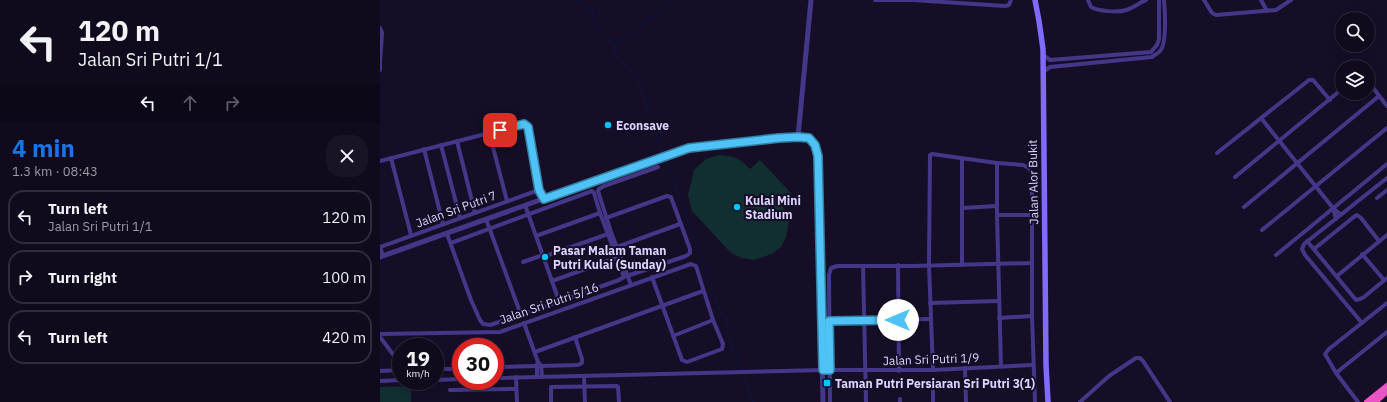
<!DOCTYPE html>
<html lang="en">
<head>
<meta charset="utf-8">
<style>
  :root { --surface:#100a1d; --page:#191326; --text:#f1f3f6; --muted:#9c9aa4; --line:#302b3b; --accent:#1a73e8 }
  body { margin:0; font-family:"IBM Plex Sans",sans-serif; background:var(--page); color:var(--text); height:100vh; display:flex; flex-direction:column; font-size:15px; white-space:nowrap }
  * { box-sizing:border-box; margin:0 }
  p { font-size:13px; color:var(--muted) }
  .icon { flex:none; width:22px; height:22px; fill:none; stroke:currentColor; stroke-width:2; stroke-linecap:round; stroke-linejoin:round }
  .map { position:relative; flex:1; overflow:hidden }
  .drawer { display:flex; flex-direction:column; background:var(--surface); width:380px }
  .drawer>* { flex:none }
  .hud { background:#100a1d; color:var(--text); overflow:hidden }
  .controls { position:absolute; left:955px; top:12px; display:grid; gap:8px }
  .controls a { display:grid; place-items:center; width:40px; height:40px; border-radius:50%; background:var(--surface); box-shadow:0 2px 10px #0003,0 0 0 1px var(--line); font-size:20px }
  .speed { position:absolute; left:12px; top:338px; display:flex; gap:8px; font-size:20px; font-weight:700; text-align:center }
  .speed>* { display:grid; place-content:center; width:52px; height:52px; border-radius:50%; background:var(--surface); box-shadow:0 2px 10px #0003,0 0 0 1px var(--line); line-height:1 }
  .speed small { font-size:10px; font-weight:400 }
  .speed .limit { border:6px solid #d22; background:#fff; color:#111 }
  .pin { position:absolute; display:grid; place-items:center; width:34px; height:34px; color:#fff; margin:-17px; border-radius:8px; box-shadow:0 2px 6px #0006 }
  .me { position:absolute; width:44px; margin:-22px; rotate:270deg; stroke-linejoin:round; filter:drop-shadow(0 0 3px #0008) }
  .turn { display:flex; align-items:center; gap:14px; height:84px; padding:0 12px; font-size:18px }
  .turn .icon { width:52px; height:52px; stroke-width:2.5 }
  .turn b { display:block; font-size:28px; line-height:34px }
  .lanes { display:flex; align-items:center; height:38px; padding:0 12px; background:#0003; justify-content:center; gap:20px; direction:ltr }
  .lanes .off { opacity:.35 }
  .round { display:grid; place-items:center; flex:none; width:42px; height:42px; border-radius:16px; background:var(--page) }
  .summary { display:flex; align-items:center; justify-content:space-between; height:68px; padding:0 12px }
  h1 { font-size:24px; font-weight:800; line-height:30px; color:var(--accent) }
  ul { padding:0; list-style:none }
  li { display:flex; align-items:center; gap:12px; height:54px; margin:0 8px 6px; padding:0 4px; border:2px solid var(--line); border-radius:16px }
  li div { flex:1 }
  li b { display:block; font-size:15px }
  li em { font-style:normal }
  main { display:flex; flex:1; min-height:0 }
  .map>svg:first-child { display:block }
  .green { fill:#112e31 }
  .lines { fill:none; stroke-linecap:round; stroke-linejoin:round }
  .stream { stroke:#081746; stroke-width:1 }
  .minor { stroke:#453788; stroke-width:4 }
  .tertiary { stroke:#453788; stroke-width:5 }
  .secondary { stroke:#816bff; stroke-width:5.5 }
  .trunk { stroke:#ea55c6; stroke-width:6 }
  .route-casing { stroke:#337fa1; stroke-width:10 }
  .route { stroke:#4fc3f7; stroke-width:7 }
  .poi-dot { fill:#00c5ff; stroke:#160e27; stroke-width:1.5 }
  .labels { text-anchor:middle; dominant-baseline:central; stroke-width:4; stroke-linejoin:round; paint-order:stroke }
  .poi-label { font-size:12px; font-weight:bold; fill:#ded4ff; stroke:#160e27; text-anchor:start }
  .street-label { font-size:12px; fill:#ded4ff; stroke:#160e27 }
</style>
</head>
<body>
<main>
<section class="drawer">
<div class="hud">
<div class="turn"><svg class="icon" aria-label="left" viewBox="0 0 24 24"><path d="M17 20v-9H6M10 6l-5 5 5 5"/></svg><div><b>120 m</b>Jalan Sri Putri 1/1</div></div>
<div class="lanes"><svg class="icon" aria-label="left" viewBox="0 0 24 24"><path d="M17 20v-9H6M10 6l-5 5 5 5"/></svg><svg class="icon off" aria-label="ahead" viewBox="0 0 24 24"><path d="M12 20V5M6 11l6-6 6 6"/></svg><svg class="icon off" aria-label="right" viewBox="0 0 24 24"><path d="M7 20v-9h11M14 6l5 5-5 5"/></svg></div>
</div>
<div class="summary"><div><h1>4 min</h1><p>1.3 km · 08:43</p></div><a class="round"><svg class="icon" aria-label="close" viewBox="0 0 24 24"><path d="M6 6l12 12M18 6L6 18"/></svg></a></div>
<ul>
<li><svg class="icon" aria-label="left" viewBox="0 0 24 24"><path d="M17 20v-9H6M10 6l-5 5 5 5"/></svg><div><b>Turn left</b><p>Jalan Sri Putri 1/1</p></div><em>120 m</em></li>
<li><svg class="icon" aria-label="right" viewBox="0 0 24 24"><path d="M7 20v-9h11M14 6l5 5-5 5"/></svg><div><b>Turn right</b></div><em>100 m</em></li>
<li><svg class="icon" aria-label="left" viewBox="0 0 24 24"><path d="M17 20v-9H6M10 6l-5 5 5 5"/></svg><div><b>Turn left</b></div><em>420 m</em></li>
</ul>
</section>
<div class="map">
<svg width="1007" height="402" viewBox="0 0 1007 402">
  <rect width="100%" height="100%" fill="#160e27"/>
  <g class="green">
    <path d="M339,155C355,156 359,158 370,169L380,160L411,193L400,204L407,213L409,221L406,237L401,247L392,254L374,260L362,258L351,253L312,211L308,195L314,170L326,159Z"/>
    <path d="M31,386V402H0V387Z"/>
  </g>
  <g class="lines">
    <g class="stream">
      <path d="M197,0L212,11L213,14L211,18C213,23 216,24 219,28C226,35 233,45 235,55L239,58L252,73L261,88L283,154"/>
      <path d="M234,49L239,41L282,10L288,0"/>
      <path d="M284,157L289,166L338,308L343,316L348,318L347,334L361,370"/>
      <path d="M363,373L373,402"/>
    </g>
    <g class="minor">
      <path d="M495,0H533L625,6L629,5L631,0"/>
      <path d="M708,0L711,7C718,11 737,13 746,10C753,8 759,3 766,0"/>
      <path d="M824,0L832,13L836,15L896,10L911,0"/>
      <path d="M881,0L887,11"/>
      <path d="M0,28L2,33L0,62"/>
      <path d="M663,55L670,60L771,52L777,45L779,39V0"/>
      <path d="M0,70V62"/>
      <path d="M663,72L670,67L772,57C774,55 778,54 780,51C787,44 785,11 784,0"/>
      <path d="M988,81L1007,106"/>
      <path d="M881,118L953,208L961,215"/>
      <path d="M109,132L127,201"/>
      <path d="M77,141L95,213"/>
      <path d="M61,145L80,218"/>
      <path d="M44,149L63,224"/>
      <path d="M837,153L929,80H933L950,100"/>
      <path d="M11,158L31,235"/>
      <path d="M0,161L144,124L148,127L149,132L159,190L164,199"/>
      <path d="M617,163V215L621,366"/>
      <path d="M855,177L962,89"/>
      <path d="M997,198L1007,190"/>
      <path d="M145,205L179,301"/>
      <path d="M864,207L999,96"/>
      <path d="M583,208L616,206"/>
      <path d="M953,208L956,219"/>
      <path d="M617,215H653"/>
      <path d="M226,218L287,196L291,197L292,200L310,249V253L306,256L247,276"/>
      <path d="M106,219L141,315"/>
      <path d="M882,230L1007,128"/>
      <path d="M67,234L91,300L100,320L103,324L110,325L141,315L239,280L244,277L220,213L214,193L212,191L71,243"/>
      <path d="M156,236L220,213"/>
      <path d="M927,241L976,300L980,299L984,297L1007,278"/>
      <path d="M237,247L300,224"/>
      <path d="M934,249L975,216L977,215L981,218L999,241"/>
      <path d="M982,254L1004,280"/>
      <path d="M896,255L1007,164"/>
      <path d="M3,256L0,247L159,190"/>
      <path d="M163,257L228,234"/>
      <path d="M143,262L163,255"/>
      <path d="M518,265L519,371"/>
      <path d="M582,265V159"/>
      <path d="M483,266L486,402"/>
      <path d="M957,276L1007,235"/>
      <path d="M172,281L236,258"/>
      <path d="M251,285L231,232L218,191L219,189L224,186L278,167"/>
      <path d="M550,303L618,301"/>
      <path d="M619,318L652,316"/>
      <path d="M449,321L550,319"/>
      <path d="M144,323L158,362L161,366L162,376"/>
      <path d="M982,323L925,255L922,249L924,244L1007,178"/>
      <path d="M0,334L120,332L311,264L316,266L333,320L343,344L342,349L307,362L302,360L272,277"/>
      <path d="M293,336L333,320"/>
      <path d="M0,337L21,365"/>
      <path d="M155,352L323,291"/>
      <path d="M161,366L198,365L202,363V359L195,337"/>
      <path d="M115,367L156,366"/>
      <path d="M585,368L586,402"/>
      <path d="M55,369H81"/>
      <path d="M553,370L549,265L550,155L552,154L617,163L643,165L649,168L652,173V316L655,402"/>
      <path d="M0,371L21,370"/>
      <path d="M956,373L1007,332"/>
      <path d="M157,376V364"/>
      <path d="M204,376L205,402"/>
      <path d="M136,377L137,402"/>
      <path d="M115,378L443,370H553L653,365"/>
      <path d="M55,380L81,379"/>
      <path d="M0,381L21,380"/>
      <path d="M70,390L136,389"/>
      <path d="M553,391V402"/>
      <path d="M171,402V387L237,386L238,387L239,402"/>
      <path d="M450,402L449,275L451,268L457,266H533L652,263"/>
      <path d="M520,402V399"/>
      <path d="M700,402L729,376L756,358H760L763,361L790,402"/>
      <path d="M978,402L956,373L945,354L949,349L1007,303"/>
    </g>
    <g class="tertiary">
      <path d="M418,137L431,0"/>
      <path d="M0,257L309,147L399,138L418,137L429,138L435,145L438,156L443,402"/>
    </g>
    <path class="secondary" d="M655,0L659,21L663,49L666,365L668,402"/>
    <g class="trunk">
      <path d="M987,402L1007,386"/>
      <path d="M995,402L1006,392"/>
    </g>
  </g>
  <g class="lines">
    <g class="route-casing">
      <path id="route" d="M120,130L144,124L148,127L159,190L164,199L309,148L399,138L418,137L429,138L435,145L438,156L443,370H450L449,321L518,320"/>
    </g>
    <use href="#route" class="route"/>
  </g>
  <g class="poi-dot">
    <circle cx="228" cy="125" r="4"/>
    <circle cx="357" cy="207" r="4"/>
    <circle cx="165" cy="257" r="4"/>
    <rect x="443" y="379" width="8" height="8" rx="2"/>
  </g>
  <g class="labels">
    <g class="poi-label">
      <text x="236" y="125">Econsave</text>
      <text x="365" y="200">Kulai Mini<tspan x="365" dy="14">Stadium</tspan></text>
      <text x="173" y="250">Pasar Malam Taman<tspan x="173" dy="14">Putri Kulai (Sunday)</tspan></text>
      <text x="455" y="383">Taman Putri Persiaran Sri Putri 3(1)</text>
    </g>
    <g class="street-label">
      <text transform="translate(653 182) rotate(-91)">Jalan Alor Bukit</text>
      <text transform="translate(76 209) rotate(-20)">Jalan Sri Putri 7</text>
      <text transform="translate(169 303) rotate(-19)">Jalan Sri Putri 5/16</text>
      <text transform="translate(551 359) rotate(-2)">Jalan Sri Putri 1/9</text>
    </g>
  </g>
</svg>
<div class="controls">
<a><svg class="icon" aria-label="search" viewBox="0 0 24 24"><circle cx="10" cy="10" r="6"/><path d="M15 15l6 6"/></svg></a>
<a><svg class="icon" aria-label="layers" viewBox="0 0 24 24"><path d="M12 4l9 5-9 5-9-5zM3 14l9 5 9-5"/></svg></a>
</div>
<div class="speed"><div>19<small>km/h</small></div><div class="limit">30</div></div>
<div class="pin" style="left:120px;top:130px;background:#d93025"><svg class="icon" aria-label="arrive" viewBox="0 0 24 24"><path d="M6 21V4h12l-3 4 3 4H6"/></svg></div>
<svg class="me" style="left:518px;top:320px" viewBox="-20 -20 40 40"><circle r="19" fill="#fff"/><path d="M0-13L10 11 0 6-10 11z" fill="#4fc3f7"/></svg>
</div>
</main>
</body>
</html>
